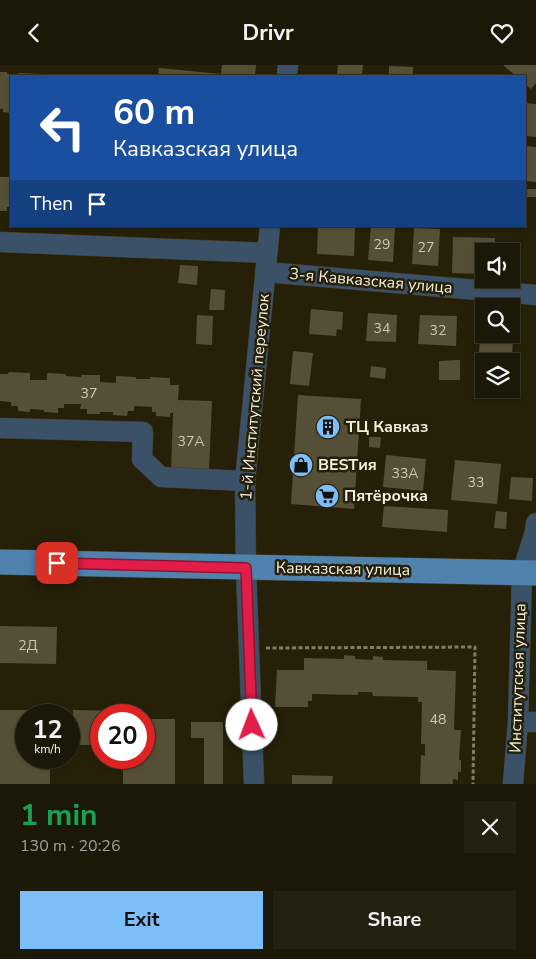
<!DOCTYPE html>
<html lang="en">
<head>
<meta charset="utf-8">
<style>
  :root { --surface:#1c1807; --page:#252111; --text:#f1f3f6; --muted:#a0a09b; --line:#3a3728; --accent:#7cbef9 }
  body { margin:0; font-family:"Nunito Sans",sans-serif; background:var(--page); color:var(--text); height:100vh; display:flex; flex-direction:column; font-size:19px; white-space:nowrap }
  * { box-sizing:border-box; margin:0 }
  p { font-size:16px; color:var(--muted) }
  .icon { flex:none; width:28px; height:28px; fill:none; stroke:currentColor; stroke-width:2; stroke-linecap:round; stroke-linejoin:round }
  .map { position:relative; height:719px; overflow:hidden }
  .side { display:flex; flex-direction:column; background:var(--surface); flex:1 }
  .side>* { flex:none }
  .hud { position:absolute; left:10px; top:10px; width:516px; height:152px; border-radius:0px; box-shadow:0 1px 4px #0004,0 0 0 1px var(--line); background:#1a4fa0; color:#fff; overflow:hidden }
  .controls { position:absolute; left:475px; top:178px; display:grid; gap:10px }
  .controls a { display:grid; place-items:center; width:45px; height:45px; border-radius:0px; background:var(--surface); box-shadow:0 1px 4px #0004,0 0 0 1px var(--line); font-size:25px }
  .speed { position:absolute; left:15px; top:639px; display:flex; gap:10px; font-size:25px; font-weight:700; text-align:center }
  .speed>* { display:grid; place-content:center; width:65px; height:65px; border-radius:50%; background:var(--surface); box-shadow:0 1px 4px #0004,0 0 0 1px var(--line); line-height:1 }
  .speed small { font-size:12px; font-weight:400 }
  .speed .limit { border:8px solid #d22; background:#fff; color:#111 }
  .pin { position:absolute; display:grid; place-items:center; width:42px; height:42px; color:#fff; margin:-21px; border-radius:10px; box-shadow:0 2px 8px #0006 }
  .me { position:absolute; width:55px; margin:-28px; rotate:358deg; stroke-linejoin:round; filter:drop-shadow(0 0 4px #0008) }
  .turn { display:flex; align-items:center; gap:18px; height:105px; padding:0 20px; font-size:22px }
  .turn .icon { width:65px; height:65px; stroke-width:2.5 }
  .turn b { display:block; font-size:35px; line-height:42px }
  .then { display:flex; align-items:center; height:48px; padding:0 20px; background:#0003; gap:10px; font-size:19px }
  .round { display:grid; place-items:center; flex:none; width:52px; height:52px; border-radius:0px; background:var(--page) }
  .headline { display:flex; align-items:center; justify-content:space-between; height:85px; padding:0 20px }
  h1 { font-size:30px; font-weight:700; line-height:38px; color:#1e9e55 }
  .action { display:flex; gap:10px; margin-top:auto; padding:10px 20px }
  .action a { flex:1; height:58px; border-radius:0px; background:var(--accent); color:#111; font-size:20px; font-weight:700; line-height:58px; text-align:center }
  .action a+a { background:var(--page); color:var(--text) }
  header { display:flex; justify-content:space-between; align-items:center; height:65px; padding:0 20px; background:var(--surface); font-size:22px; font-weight:700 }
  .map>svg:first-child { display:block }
  .building { fill:#564f38 }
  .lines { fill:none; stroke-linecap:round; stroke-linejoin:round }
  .minor-casing { stroke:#433d27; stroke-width:21 }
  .major-casing { stroke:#433d27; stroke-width:26 }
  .path { stroke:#817c69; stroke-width:3; stroke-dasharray:4 2.5; stroke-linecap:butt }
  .minor { stroke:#3a5167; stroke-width:20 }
  .major { stroke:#5082ae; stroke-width:25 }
  .route-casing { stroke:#92132f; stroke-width:12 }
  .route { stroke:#e11d48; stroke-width:9 }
  .labels { text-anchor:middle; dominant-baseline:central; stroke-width:5; stroke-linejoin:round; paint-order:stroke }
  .number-label { font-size:14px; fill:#ccc7b7 }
  .street-label { font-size:16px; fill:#f3efe1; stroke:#262009 }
  .poi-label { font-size:16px; font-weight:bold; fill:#f3efe1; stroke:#262009; text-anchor:start }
</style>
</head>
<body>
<header><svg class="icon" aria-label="back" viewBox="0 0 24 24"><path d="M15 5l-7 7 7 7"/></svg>Drivr<svg class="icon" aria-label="heart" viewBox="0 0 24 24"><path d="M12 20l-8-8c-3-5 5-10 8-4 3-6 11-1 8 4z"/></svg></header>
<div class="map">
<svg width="536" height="719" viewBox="0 0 536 719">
  <rect width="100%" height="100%" fill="#262009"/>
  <g class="building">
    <path d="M222,0H256L255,11H158L159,3L221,9Z"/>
    <path d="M338,0H363L362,11L337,9Z"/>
    <path d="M503,0H536V18L531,24L525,19V11H516Z"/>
    <path d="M389,1L413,2V11H389Z"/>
    <path d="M0,7H7V9L17,10V11H11V48L3,47V44H0Z"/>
    <path d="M18,8L45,9V11H18Z"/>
    <path d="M525,38L536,39V72L525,71Z"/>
    <path d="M525,81L536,82V117L525,116Z"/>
    <path d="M0,112H10L11,114V142H7V146H0Z"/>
    <rect x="525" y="124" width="11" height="8"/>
    <path d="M318,161H355L354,191L317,189Z"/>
    <path d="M371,161L395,163L393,197L368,195Z"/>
    <path d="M414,163L440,164L438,201L412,199Z"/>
    <path d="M453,172L495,173L494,186H484V209L452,208Z"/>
    <path d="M180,200L198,201L197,220L178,218Z"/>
    <path d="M211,224L225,225L224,245H209Z"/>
    <path d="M311,244L343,247L342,265L337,264L336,271L309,269Z"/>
    <path d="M368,248L397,250L396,277L366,276Z"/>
    <path d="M197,250L213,251L212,280L196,279Z"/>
    <path d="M420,250L457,251L456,281L418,279Z"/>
    <path d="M481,253H484V269H511V255H514L512,291L479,289Z"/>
    <path d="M293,286L313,288L309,321L290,319Z"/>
    <path d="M460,295V315H439V296Z"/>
    <path d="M371,301L386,303L385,314L370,312Z"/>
    <path d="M9,307L30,308V315H47V308L66,309V311L81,312V310H100V317L116,318V311L136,312V314H150V312L170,313V320H179L178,335L212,336L209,406L171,404L173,348H170V352L156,351V347H152V342L134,341V346H128L127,351L113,350V347H100V349H87V344H80L81,339H64V343H58V348L44,347V345L30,344V347L18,346V341H11V337L0,336V309H8Z"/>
    <path d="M298,330L361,334L354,444L291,439Z"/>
    <path d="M369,372H381L380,383L369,382Z"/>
    <path d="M386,390L426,394L423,426L383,422Z"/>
    <path d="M455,395L501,399L497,439L451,435Z"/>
    <path d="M511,412L533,413L532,436L509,434Z"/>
    <path d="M384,441L448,445L447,467L382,462Z"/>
    <path d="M496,446L507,447L506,464L494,463Z"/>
    <path d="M0,561L57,562L56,599L0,598Z"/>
    <path d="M344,590L355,591V594L373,595V591L383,592V595L427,596V605L456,606L454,665H461L459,695H461V707H458V715L453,714V719H420L421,690L425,691V679H421L422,637H418V632L373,631L372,627H358V630L312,629V636H308V642H275L277,605H304V593L344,594Z"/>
    <path d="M0,645H50V650H26V692H50V719H0Z"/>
    <path d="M73,645L123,646V650H101V680H69V654H73Z"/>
    <path d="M144,654H175V719H123V692H144Z"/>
    <path d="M191,657H223V719H204V673H191Z"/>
    <path d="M292,710L333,711L332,719H292Z"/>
  </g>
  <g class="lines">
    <g class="minor-casing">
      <g id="minor">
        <path d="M287,11L288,0"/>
        <path d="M0,177L267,188"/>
        <path d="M265,207L536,230"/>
        <path d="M0,363L143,367L142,394L161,412L245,416"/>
        <path d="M518,657H536"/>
        <path d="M254,719L246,503L245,416L270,161"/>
        <path d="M513,719L518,657L522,508L535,467L536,458"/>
      </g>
    </g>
    <g class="major-casing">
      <path id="major" d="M0,497L536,508"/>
    </g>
    <path class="path" d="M266,583L475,582L473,719"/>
    <use href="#minor" class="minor"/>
    <use href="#major" class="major"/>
  </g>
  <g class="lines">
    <g class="route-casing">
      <path id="route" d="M57,498L246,503L252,660"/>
    </g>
    <use href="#route" class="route"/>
  </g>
  <defs>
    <g id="building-disc" transform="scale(1.25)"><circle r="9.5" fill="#7cbef9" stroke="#262009"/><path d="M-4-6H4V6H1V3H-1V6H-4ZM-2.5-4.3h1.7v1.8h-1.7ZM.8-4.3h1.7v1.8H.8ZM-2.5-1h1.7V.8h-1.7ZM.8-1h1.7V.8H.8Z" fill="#111"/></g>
    <g id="shop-disc" transform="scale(1.25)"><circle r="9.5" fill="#7cbef9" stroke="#262009"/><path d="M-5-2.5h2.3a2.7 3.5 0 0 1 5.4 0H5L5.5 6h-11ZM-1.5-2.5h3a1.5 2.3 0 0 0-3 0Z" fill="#111"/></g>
    <g id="supermarket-disc" transform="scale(1.25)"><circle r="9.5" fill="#7cbef9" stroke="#262009"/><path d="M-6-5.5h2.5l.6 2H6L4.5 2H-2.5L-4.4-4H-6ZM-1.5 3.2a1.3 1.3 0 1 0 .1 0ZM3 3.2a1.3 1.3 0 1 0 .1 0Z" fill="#111"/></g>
  </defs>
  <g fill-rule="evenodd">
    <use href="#building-disc" x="328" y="362"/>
    <use href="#shop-disc" x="301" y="400"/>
    <use href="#supermarket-disc" x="327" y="431"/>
  </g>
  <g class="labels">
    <g class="number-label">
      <text x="382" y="179">29</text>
      <text x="426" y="182">27</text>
      <text x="382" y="263">34</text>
      <text x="438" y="265">32</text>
      <text x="89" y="328">37</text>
      <text x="191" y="376">37А</text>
      <text x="405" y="408">33А</text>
      <text x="476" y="417">33</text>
      <text x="28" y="580">2Д</text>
      <text x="438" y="654">48</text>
    </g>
    <g class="street-label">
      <text transform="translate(371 216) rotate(5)">3-я Кавказская улица</text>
      <text transform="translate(255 332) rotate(-85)">1-й Институтский переулок</text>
      <text transform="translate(343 504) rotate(1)">Кавказская улица</text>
      <text transform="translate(518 613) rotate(-88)">Институтская улица</text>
    </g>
    <g class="poi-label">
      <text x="346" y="362">ТЦ Кавказ</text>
      <text x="318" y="400">BESTия</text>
      <text x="344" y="431">Пятёрочка</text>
    </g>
  </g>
</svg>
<div class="controls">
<a><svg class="icon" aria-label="sound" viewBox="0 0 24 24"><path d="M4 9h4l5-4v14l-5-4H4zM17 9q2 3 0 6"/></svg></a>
<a><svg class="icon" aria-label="search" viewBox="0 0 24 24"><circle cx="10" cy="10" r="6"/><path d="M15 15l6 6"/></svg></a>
<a><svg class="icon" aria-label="layers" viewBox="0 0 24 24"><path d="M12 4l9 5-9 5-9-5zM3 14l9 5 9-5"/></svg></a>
</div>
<div class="speed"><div>12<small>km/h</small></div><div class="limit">20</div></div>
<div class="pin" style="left:57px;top:498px;background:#d93025"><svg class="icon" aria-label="arrive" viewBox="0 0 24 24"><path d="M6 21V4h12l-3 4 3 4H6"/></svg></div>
<svg class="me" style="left:252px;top:660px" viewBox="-20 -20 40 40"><circle r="19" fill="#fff"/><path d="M0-13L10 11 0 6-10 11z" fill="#e11d48"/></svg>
<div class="hud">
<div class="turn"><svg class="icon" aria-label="left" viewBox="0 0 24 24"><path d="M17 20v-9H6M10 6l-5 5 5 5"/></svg><div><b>60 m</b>Кавказская улица</div></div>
<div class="then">Then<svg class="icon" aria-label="arrive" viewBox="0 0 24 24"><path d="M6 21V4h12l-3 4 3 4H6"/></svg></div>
</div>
</div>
<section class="side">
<div class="headline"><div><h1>1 min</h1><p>130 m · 20:26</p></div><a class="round"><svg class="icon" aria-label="close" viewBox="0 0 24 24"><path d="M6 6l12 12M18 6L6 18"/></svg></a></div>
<div class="action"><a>Exit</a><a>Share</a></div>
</section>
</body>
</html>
